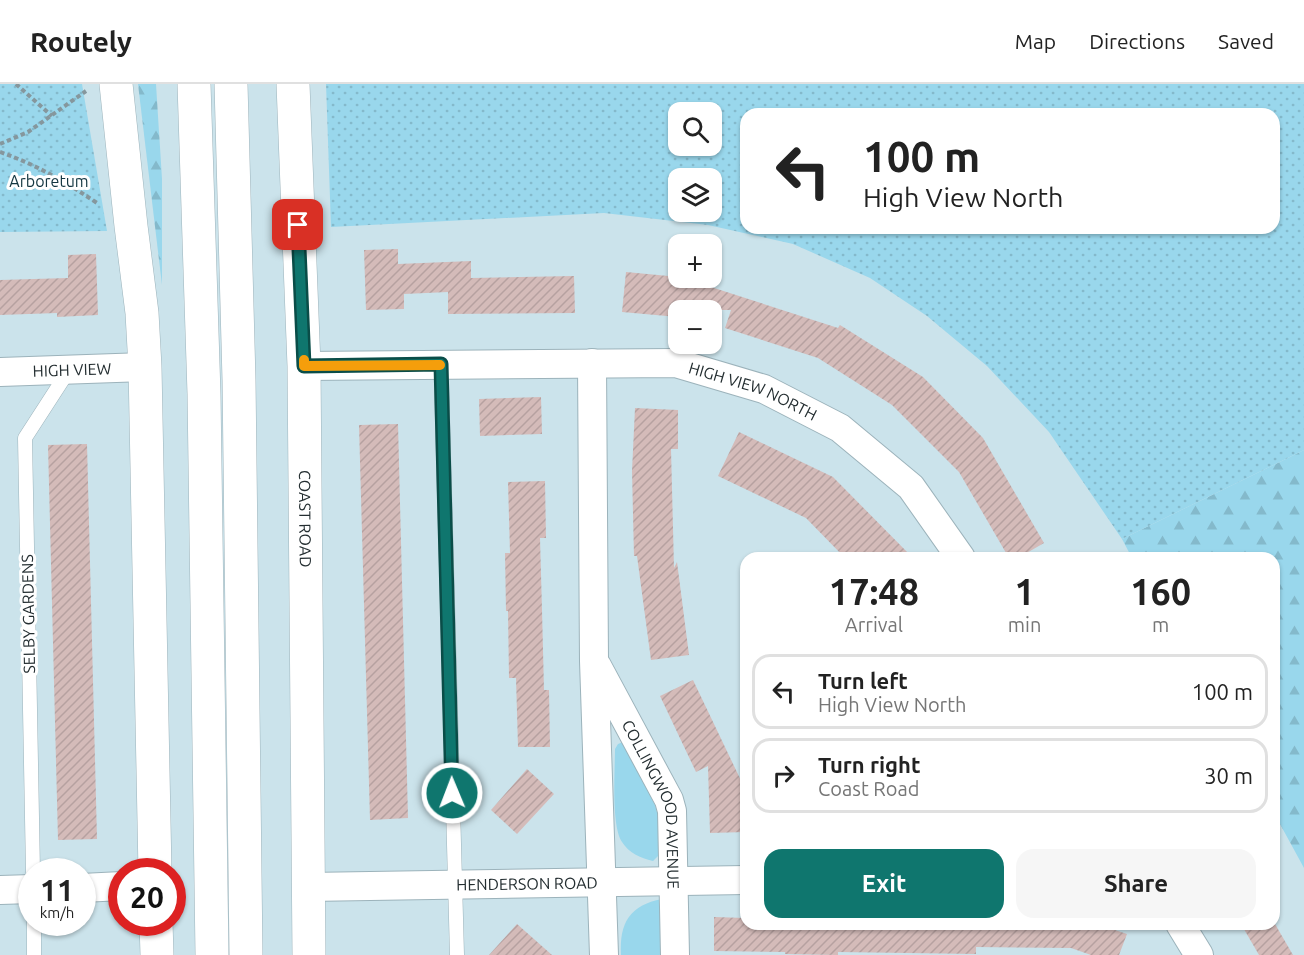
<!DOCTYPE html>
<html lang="en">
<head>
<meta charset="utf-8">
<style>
  :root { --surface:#fff; --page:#f6f6f6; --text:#222; --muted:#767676; --line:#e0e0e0; --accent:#0f766e }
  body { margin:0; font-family:Ubuntu,sans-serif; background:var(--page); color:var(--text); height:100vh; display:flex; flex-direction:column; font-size:22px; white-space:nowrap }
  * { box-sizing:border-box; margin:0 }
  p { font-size:20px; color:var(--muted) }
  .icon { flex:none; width:33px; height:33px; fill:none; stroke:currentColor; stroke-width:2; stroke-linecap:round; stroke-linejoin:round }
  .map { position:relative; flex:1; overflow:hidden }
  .details { position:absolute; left:740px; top:468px; width:540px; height:378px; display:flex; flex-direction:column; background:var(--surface); border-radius:18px; box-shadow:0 2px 4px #0004 }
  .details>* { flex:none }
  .hud { position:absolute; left:740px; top:24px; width:540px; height:126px; border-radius:18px; box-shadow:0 2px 4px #0004; background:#fff; color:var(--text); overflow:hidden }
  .tools { position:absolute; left:668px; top:18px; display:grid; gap:12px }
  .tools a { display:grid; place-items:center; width:54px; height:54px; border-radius:12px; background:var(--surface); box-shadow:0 2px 4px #0004; font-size:30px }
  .speed { position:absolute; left:18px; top:774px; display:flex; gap:12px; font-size:30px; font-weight:700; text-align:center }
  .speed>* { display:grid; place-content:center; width:78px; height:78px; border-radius:50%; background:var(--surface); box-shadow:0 2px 4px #0004; line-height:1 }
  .speed small { font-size:15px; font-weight:400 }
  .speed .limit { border:9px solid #d22; background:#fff; color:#111 }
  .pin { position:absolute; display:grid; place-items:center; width:51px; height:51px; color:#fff; margin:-26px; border-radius:12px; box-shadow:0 3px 9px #0006 }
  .me { position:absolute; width:66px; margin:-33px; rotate:359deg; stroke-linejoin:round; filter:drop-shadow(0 0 4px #0008) }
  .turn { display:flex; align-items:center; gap:21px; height:126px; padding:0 24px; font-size:27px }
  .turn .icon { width:78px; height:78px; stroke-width:2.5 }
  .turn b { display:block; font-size:42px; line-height:51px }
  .eta { display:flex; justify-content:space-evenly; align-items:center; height:102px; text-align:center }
  .eta b { font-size:36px; font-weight:700; line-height:42px }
  .button { display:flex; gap:12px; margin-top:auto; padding:12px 24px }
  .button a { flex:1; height:69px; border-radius:18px; background:var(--accent); color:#fff; font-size:24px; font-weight:700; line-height:69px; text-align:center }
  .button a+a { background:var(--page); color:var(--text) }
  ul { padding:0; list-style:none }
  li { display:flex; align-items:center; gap:18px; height:75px; margin:0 12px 9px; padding:0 12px; border:3px solid var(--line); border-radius:18px }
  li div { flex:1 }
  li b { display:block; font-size:22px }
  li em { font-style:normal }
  header { display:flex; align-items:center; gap:36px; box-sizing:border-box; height:84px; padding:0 30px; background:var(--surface); border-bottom:2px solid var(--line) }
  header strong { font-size:28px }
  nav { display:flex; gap:33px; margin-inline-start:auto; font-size:21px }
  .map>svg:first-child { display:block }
  .grass { fill:#99d7ec }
  .forest { fill:url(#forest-firs) }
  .park { fill:url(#park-dots); fill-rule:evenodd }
  .building { fill:url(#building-hatch) }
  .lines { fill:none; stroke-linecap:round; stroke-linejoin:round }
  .service-casing { stroke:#9cb3bb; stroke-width:15 }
  .minor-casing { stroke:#9cb3bb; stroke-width:30 }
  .tertiary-casing { stroke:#9cb3bb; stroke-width:34 }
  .trunk-casing { stroke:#9cb3bb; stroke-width:34 }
  .path { stroke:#85979d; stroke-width:4; stroke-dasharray:4.5 3; stroke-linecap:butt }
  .service { stroke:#fff; stroke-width:14 }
  .minor { stroke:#fff; stroke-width:28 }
  .tertiary { stroke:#fff; stroke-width:33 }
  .trunk { stroke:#fff; stroke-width:33 }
  .route-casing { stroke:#0a4d48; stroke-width:15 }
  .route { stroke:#0f766e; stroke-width:10 }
  .slow { stroke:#f59e0b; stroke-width:10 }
  .labels { text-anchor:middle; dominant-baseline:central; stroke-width:6; stroke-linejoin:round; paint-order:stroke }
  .park-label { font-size:16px; fill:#143641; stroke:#fff }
  .street-label { font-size:16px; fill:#242e31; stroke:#fff }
</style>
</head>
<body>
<header>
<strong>Routely</strong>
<nav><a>Map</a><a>Directions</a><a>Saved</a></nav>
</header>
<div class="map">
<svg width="1304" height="871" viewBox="0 0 1304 871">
  <defs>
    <pattern id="forest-firs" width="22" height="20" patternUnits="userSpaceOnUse" patternTransform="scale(1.5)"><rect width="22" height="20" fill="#99d7ec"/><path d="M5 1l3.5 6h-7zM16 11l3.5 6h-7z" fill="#84b9cb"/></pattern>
    <pattern id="park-dots" width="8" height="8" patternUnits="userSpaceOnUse" patternTransform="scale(1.5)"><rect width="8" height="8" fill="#99d7ec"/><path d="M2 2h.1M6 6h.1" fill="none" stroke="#84b9cb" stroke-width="1.8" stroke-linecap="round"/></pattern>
    <pattern id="building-hatch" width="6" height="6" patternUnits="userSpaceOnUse" patternTransform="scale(1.5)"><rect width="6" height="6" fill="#d4bbb9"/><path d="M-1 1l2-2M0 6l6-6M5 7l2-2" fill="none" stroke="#b6a1a0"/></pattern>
  </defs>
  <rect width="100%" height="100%" fill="#cbe3eb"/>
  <g class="grass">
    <path d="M623,658L655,721L658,732L659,771L653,777C640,774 629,769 622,758C611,742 615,686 615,665L618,660Z"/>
    <path d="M662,815L666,871H621C619,839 630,821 662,815Z"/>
  </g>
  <g class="forest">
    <path d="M138,0H156L162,95V201Z"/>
    <path d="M1304,366V784L1274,729V474H1132L1122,455Z"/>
  </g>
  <g class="park">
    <path d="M0,0H82L107,147L0,148Z"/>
    <path d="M326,0H1304V366L1122,455L1049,348L987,282L927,232L870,194L793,160L708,141L604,129L331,143ZM678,28H711V62H678ZM746,30H1274V144H746ZM678,94H711V128H678Z"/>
  </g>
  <g class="building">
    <path d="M398,165V180L471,177V194L574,192L575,229L448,230V208L404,210V225L366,226L364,166Z"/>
    <path d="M96,170L98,231L57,233V229L0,231V196L68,194V171Z"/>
    <path d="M626,188L711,196V203L838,244L840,241L923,293L983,354L1044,459L1018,474H1009L959,388L892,321L818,274L725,244L731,226H678V233L622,228Z"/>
    <path d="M541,313L542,350L480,352L479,315Z"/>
    <path d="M635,324L678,326V365H671L674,484L677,478L689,571L651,576L637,472H634L632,387Z"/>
    <path d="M398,340L408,734L370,736L359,341Z"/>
    <path d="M739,348L833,393L913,474H845L806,434L718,392Z"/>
    <path d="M87,360L97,755L58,756L48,361Z"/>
    <path d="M545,397L546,454H540L542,526L544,606H549L550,663H518L516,594H509L508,527H506L505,469H510L508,398Z"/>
    <path d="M693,596L746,707V748L710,749L708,682L696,688L660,612Z"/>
    <path d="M527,685L554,710L517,750L491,726Z"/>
    <path d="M714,833L746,834V840H1097L1127,850L1119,871H1091L1071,864L976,863V870L838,868V871L785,870V868L714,867Z"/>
    <path d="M517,840L552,871H489Z"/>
    <path d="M1241,840H1275L1293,871H1259Z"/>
  </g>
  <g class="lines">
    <g class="service-casing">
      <g id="service">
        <path d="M441,280L457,871"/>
        <path d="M33,788L25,354L69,286"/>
        <path d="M34,838V871"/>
      </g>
    </g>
    <g class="minor-casing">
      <g id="minor">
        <path d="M592,279L594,577L604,871"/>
        <path id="s1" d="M304,282L676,279L764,305L840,344L911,403L961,474"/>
        <path id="s2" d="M0,288L145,283"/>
        <path id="s3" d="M597,582L669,716L672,727L675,871"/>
        <path id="s4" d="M308,803L746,796"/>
        <path d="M82,804L122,802"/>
        <path d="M0,806L32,805"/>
        <path d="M1180,840L1199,871"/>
      </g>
    </g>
    <g class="tertiary-casing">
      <g id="tertiary">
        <path d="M116,0L131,142L142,229L145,283L155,788"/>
        <path id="s5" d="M293,0L304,282L309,871"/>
        <path d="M156,838L157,871"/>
      </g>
    </g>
    <g class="trunk-casing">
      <g id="trunk">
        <path d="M194,0L204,310L212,871"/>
        <path d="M231,0L239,296L246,871"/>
      </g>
    </g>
    <g class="path">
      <path d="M16,0L52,32"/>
      <path d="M0,60L28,48L86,7"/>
      <path d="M0,68C37,81 64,97 97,119"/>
    </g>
    <use href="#service" class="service"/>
    <use href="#minor" class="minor"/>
    <use href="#tertiary" class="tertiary"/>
    <use href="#trunk" class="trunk"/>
  </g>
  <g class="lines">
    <g class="route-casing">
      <path id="route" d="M298,141L304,282L441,280L452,709"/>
    </g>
    <use href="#route" class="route"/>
    <path class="slow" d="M304,276V282L440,281"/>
  </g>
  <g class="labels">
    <g class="park-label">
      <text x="49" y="97">Arboretum</text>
    </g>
    <g class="street-label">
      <text stroke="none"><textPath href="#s2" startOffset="72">HIGH VIEW</textPath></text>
      <text stroke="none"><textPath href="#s1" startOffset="454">HIGH VIEW NORTH</textPath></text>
      <text stroke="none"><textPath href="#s5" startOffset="435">COAST ROAD</textPath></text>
      <text transform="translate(28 530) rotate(-91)">SELBY GARDENS</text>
      <text stroke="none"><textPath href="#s3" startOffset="152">COLLINGWOOD AVENUE</textPath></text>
      <text stroke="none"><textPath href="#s4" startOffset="219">HENDERSON ROAD</textPath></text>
    </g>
  </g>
</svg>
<div class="tools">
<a><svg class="icon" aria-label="search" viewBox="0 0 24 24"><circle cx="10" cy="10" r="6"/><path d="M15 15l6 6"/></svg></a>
<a><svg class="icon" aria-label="layers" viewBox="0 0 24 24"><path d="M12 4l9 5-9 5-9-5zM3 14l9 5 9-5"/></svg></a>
<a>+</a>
<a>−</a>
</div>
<div class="speed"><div>11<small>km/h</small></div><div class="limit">20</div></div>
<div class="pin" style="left:298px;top:141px;background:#d93025"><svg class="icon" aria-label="arrive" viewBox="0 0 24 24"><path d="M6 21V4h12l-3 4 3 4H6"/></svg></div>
<svg class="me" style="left:452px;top:709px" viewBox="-20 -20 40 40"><circle r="17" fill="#0f766e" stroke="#fff" stroke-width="3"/><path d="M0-11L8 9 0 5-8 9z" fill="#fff"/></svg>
<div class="hud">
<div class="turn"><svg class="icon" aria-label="left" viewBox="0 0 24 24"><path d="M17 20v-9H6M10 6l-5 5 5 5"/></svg><div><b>100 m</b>High View North</div></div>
</div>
<section class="details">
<div class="eta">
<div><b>17:48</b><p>Arrival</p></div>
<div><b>1</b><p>min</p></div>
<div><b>160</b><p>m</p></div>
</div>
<ul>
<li><svg class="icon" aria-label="left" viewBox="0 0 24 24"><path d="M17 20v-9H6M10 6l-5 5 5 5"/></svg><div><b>Turn left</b><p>High View North</p></div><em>100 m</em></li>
<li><svg class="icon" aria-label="right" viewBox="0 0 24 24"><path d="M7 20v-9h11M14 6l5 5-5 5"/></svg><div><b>Turn right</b><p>Coast Road</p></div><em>30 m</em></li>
</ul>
<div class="button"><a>Exit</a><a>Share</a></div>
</section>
</div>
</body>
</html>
